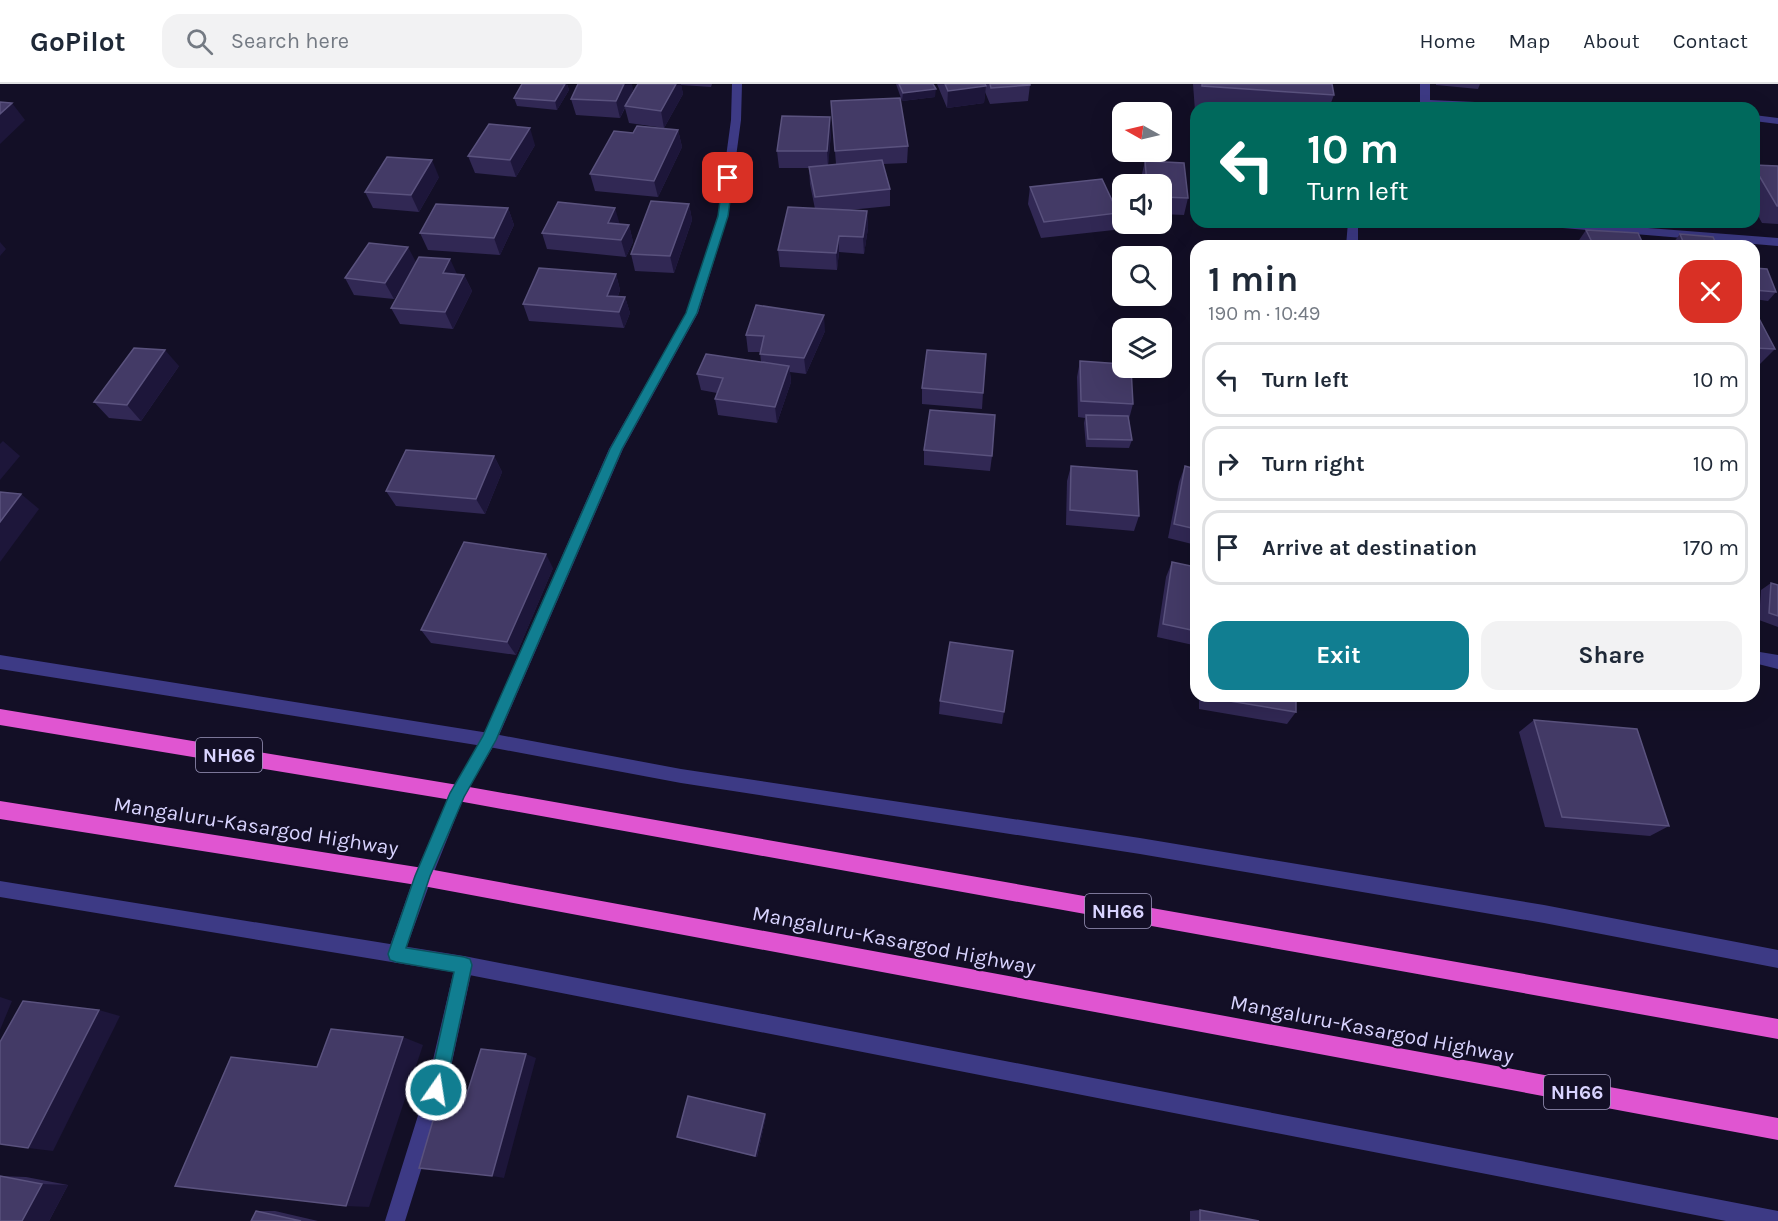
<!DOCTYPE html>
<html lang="en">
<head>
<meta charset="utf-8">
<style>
  :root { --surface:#fff; --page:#f2f2f3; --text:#1f2937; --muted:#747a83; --line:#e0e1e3; --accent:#117e91 }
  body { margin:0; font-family:Karla,sans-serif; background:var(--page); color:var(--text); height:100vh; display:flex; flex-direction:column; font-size:22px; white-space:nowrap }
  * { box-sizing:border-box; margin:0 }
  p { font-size:20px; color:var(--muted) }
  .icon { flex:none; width:33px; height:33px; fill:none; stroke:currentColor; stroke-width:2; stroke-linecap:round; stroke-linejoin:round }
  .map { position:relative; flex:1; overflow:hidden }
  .panel { position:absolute; left:1190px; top:156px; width:570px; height:462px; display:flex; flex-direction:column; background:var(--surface); border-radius:18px; box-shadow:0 6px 24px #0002 }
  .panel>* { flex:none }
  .hud { position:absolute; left:1190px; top:18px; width:570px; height:126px; border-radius:18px; box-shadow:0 6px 24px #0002; background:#00695c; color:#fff; overflow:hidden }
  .needle { width:39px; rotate:278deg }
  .controls { position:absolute; left:1112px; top:18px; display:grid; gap:12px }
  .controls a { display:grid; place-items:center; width:60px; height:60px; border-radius:12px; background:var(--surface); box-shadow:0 6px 24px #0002; font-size:30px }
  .pin { position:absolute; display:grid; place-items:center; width:51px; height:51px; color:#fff; margin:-26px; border-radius:12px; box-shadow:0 3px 9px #0006 }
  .me { position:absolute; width:66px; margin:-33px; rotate:13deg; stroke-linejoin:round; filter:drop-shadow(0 0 4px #0008) }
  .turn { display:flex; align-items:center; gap:21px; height:126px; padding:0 18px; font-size:27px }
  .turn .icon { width:78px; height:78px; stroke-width:2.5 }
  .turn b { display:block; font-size:42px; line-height:51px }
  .round { display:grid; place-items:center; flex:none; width:63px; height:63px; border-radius:18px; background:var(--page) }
  .overview { display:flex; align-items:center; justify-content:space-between; height:102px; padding:0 18px }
  h1 { font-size:36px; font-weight:700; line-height:45px }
  .primary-button { display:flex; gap:12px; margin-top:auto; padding:12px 18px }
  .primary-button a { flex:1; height:69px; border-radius:18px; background:var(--accent); color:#fff; font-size:24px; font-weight:700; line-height:69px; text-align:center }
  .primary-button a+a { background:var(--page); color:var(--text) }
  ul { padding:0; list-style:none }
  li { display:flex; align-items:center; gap:18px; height:75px; margin:0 12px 9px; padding:0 6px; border:3px solid var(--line); border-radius:18px }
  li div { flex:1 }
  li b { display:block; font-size:22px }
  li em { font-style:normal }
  header { display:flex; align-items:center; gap:36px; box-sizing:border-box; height:84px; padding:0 30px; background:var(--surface); border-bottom:2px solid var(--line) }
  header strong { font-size:28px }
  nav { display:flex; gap:33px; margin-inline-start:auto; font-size:21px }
  .search { width:420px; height:54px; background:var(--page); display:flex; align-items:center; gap:15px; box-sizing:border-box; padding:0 21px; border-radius:18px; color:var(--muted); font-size:22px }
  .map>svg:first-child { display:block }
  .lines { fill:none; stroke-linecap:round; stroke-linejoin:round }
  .minor { fill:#3d3a85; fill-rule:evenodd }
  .tertiary { fill:#3d3a85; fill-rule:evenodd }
  .trunk { fill:#e055d1; fill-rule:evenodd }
  .wall { fill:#312854 }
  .shaded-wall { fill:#1d163a }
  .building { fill:#433a66; stroke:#5a527e; stroke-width:1.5 }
  .route { fill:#117e91; stroke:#0b525e; stroke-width:1.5 }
  .labels { text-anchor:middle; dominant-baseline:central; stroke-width:4.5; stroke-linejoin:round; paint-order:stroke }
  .shield { fill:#130f26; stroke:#9e99be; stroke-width:1.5 }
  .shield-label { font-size:20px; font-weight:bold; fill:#d9d4ff }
  .street-label { font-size:21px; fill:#d9d4ff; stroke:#130f26 }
</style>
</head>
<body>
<header>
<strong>GoPilot</strong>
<div class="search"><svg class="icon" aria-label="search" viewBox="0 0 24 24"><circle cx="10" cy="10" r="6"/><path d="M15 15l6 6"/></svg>Search here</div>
<nav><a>Home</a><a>Map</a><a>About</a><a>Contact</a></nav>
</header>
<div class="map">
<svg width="1778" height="1137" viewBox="0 0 1778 1137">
  <rect width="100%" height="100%" fill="#130f26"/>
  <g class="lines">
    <g class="minor">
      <path d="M732,0H742L741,36L728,132L698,229L623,365L497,656L464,713L432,793L402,876L396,879L390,876L387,870L414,793L450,709L483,652L609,365L686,229L718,132L731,36Z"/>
      <path d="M1420,0H1430V16L1546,21L1551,24L1430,22V24H1420Z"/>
      <path d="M1754,31L1778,34V40L1754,37Z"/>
      <path d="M1348,138H1358V162H1346Z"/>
      <path d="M1522,138H1570L1778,154V162L1527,141Z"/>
      <path d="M1754,567L1778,571V585L1754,579Z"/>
      <path d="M464,872L470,875L473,881L446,1006L405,1137H385L426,1006L455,881L458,875Z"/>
    </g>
    <g class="tertiary">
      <path d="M0,571L489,649L681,685L1140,754L1544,821L1778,866V884L1544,839L1140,770L681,699L489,663L0,585Z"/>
      <path d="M0,797L464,872L1778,1127V1137H1726L464,890L0,813Z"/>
    </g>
    <g class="trunk">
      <path d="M0,625L458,701L1778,935V955L458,717L0,641Z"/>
      <path d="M0,717L423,784L1778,1034V1056L423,802L0,735Z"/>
    </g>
  </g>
  <g class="wall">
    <path d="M522,0H567L569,6L557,26L517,22L514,14Z"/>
    <path d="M638,0H712L711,3L681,1L683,10L664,44L629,39L625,24L620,34L576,31L571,15L633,5L628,17Z"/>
    <path d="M896,0H933L935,13L902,17Z"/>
    <path d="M937,0H1030V1L1028,17L990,20L985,8L984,19L947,24Z"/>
    <path d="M1193,0H1332L1334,11L1329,24H1196L1195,27Z"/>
    <path d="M1436,0H1480L1478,5L1436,1Z"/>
    <path d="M831,17L908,62L907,79L883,80L890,105V122L849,126L867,127L868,144L864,170L839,168L837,186L780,183L778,166L815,125L810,100L809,84H779L777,67L831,49L828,81L836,80Z"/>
    <path d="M678,46L682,63L658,113L595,107L590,90L633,49Z"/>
    <path d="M535,61L516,93L475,89L468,72Z"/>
    <path d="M1145,77L1188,114L1184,131L1161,130V100H1142L1141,94Z"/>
    <path d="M1754,81L1778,82V140L1762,139L1754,124Z"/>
    <path d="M439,93L419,128L373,124L365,108Z"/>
    <path d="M1030,103L1118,129L1114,146L1041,154L1028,120Z"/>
    <path d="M689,120L692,136L674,189L635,187L631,170Z"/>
    <path d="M508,124L514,141L500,171L428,166L420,149Z"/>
    <path d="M619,140L629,141L633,158L626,173L547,165L542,149Z"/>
    <path d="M1586,146L1644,162H1575Z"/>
    <path d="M1680,150L1717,162H1654L1657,157L1673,159Z"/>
    <path d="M416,179L457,190L464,191L472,207L453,245L400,240L391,224L409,191L394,215L354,211L345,194Z"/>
    <path d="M1754,184L1776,208L1768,217L1754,215Z"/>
    <path d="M616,190L620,206L618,212L625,213L630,229L624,244L529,237L523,220Z"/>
    <path d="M1754,225L1775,265L1758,282L1754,281Z"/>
    <path d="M825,247L806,290L790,288L791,298L777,339L718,331L715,315L717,309L701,306L697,290L761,278L760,268H748L746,251Z"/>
    <path d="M1080,277L1133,320L1129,335L1132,356L1129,364L1086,363L1084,339L1085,334L1078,333L1077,293Z"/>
    <path d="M179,282L141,337L109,334L94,318Z"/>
    <path d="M922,304L983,309L982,325L922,320Z"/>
    <path d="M924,366L992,372L990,387L924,381Z"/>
    <path d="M494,372L502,388L485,430L396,422L386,407Z"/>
    <path d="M1071,382L1139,432L1134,447L1066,441L1067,397Z"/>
    <path d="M1185,382L1196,385V461L1168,454L1179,398Z"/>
    <path d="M1172,478L1196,483V555L1193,561L1157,553L1166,493Z"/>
    <path d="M553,484L516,571L431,559L421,546Z"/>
    <path d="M1771,499L1778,501V543L1759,536L1761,506Z"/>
    <path d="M1199,612H1296V628L1287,640L1199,625Z"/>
    <path d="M940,617L1004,628L1002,640L939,630Z"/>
    <path d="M1534,636L1669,742L1650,752L1545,743L1519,648Z"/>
    <path d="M765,1030L766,1032L757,1073L677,1053Z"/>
    <path d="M0,1092L26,1093L68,1101L49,1137Z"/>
    <path d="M1200,1126L1259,1137H1190V1127Z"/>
    <path d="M256,1127H275L318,1137H251Z"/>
  </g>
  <g class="shaded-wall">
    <path d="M565,0H567L569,6L557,26L555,17Z"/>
    <path d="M624,0H632L633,5L620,34L616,17Z"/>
    <path d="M676,0H681L683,10L664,44L661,27Z"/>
    <path d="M986,2L984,19L947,24L948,7Z"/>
    <path d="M936,5L935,13L902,17L903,9Z"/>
    <path d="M12,19L25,36L0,60V30Z"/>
    <path d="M830,33L831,49L828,84L827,67Z"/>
    <path d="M530,44L535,61L516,93L510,76Z"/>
    <path d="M678,46L682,63L658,113L654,97Z"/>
    <path d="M432,76L439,93L419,128L411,111Z"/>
    <path d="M689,120L692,136L674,189L670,172Z"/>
    <path d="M508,124L514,141L500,171L494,154Z"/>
    <path d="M615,124L620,141L608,139Z"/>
    <path d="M867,127L868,144L864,170L863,153Z"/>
    <path d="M629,141L633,158L626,173L621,156Z"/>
    <path d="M839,152V168L837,186L836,169Z"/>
    <path d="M0,158L6,165L0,172Z"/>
    <path d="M408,163L417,180L394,215L385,199Z"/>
    <path d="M450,175L458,192L443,189Z"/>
    <path d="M616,190L620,206L612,228L607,212Z"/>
    <path d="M464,191L472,207L453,245L445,228Z"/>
    <path d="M625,213L630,229L624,244L619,228Z"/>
    <path d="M824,231L825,247L806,290L804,274Z"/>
    <path d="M165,266L179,282L141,337L127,321Z"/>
    <path d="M789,282L791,298L777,339L775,323Z"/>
    <path d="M3,357L20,372L0,396V360Z"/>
    <path d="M494,372L502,388L485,430L476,415Z"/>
    <path d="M21,410L39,425L0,478V438Z"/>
    <path d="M546,470L553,484L516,571L507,558Z"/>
    <path d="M0,913L12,917L0,946Z"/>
    <path d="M99,926L120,932L53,1067L28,1064Z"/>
    <path d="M403,953L423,961L369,1123L346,1122Z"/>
    <path d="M526,970L536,974L504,1094L492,1092Z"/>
    <path d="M765,1030L766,1032L757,1073L755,1072Z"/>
    <path d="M42,1100L68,1101L49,1137H22Z"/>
  </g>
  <g class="building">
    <path d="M522,0H565L555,17L514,14Z"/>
    <path d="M578,0H624L616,17L571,15Z"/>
    <path d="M638,0H676L661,27L625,22Z"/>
    <path d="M899,0H933L936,5L903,9Z"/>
    <path d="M945,0H985L986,2L948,7Z"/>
    <path d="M990,0H1030V1L991,4Z"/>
    <path d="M1202,0H1332L1334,11L1202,2Z"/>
    <path d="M900,14L908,62L835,67L831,17Z"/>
    <path d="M0,18L12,19L0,30Z"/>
    <path d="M782,32L830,33L827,67H777Z"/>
    <path d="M489,40L530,44L510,76L468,72Z"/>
    <path d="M637,42L678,46L654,97L590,90L614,47L633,49Z"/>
    <path d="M387,73L432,76L411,111L365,108Z"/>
    <path d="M882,76L890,105L815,113L809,83Z"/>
    <path d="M1145,77L1184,79L1188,114L1161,113V100H1147Z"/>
    <path d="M1754,81L1778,82V122H1777L1754,83Z"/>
    <path d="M1102,95L1118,129L1044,138L1030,103Z"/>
    <path d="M651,117L689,120L670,172L631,170Z"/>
    <path d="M558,118L615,124L608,139L629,141L621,156L542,149Z"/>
    <path d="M436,120L508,124L494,154L420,149Z"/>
    <path d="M788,123L867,127L863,153L839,152L836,169L778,166Z"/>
    <path d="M1586,146L1638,149L1644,162H1594Z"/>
    <path d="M1680,150L1713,153L1717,162H1659L1657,157L1684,160Z"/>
    <path d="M369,159L408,163L385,199L345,194Z"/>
    <path d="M419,173L450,175L443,189L464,191L445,228L391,224Z"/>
    <path d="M539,184L616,190L607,212L625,213L619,228L523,220Z"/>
    <path d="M1754,184L1767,185L1776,208L1754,206Z"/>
    <path d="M756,221L824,231L804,274L760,270L764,252L746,251Z"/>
    <path d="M1754,225L1775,265L1754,264Z"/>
    <path d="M134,264L165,266L127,321L94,318Z"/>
    <path d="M927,266L986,270L983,309L922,304Z"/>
    <path d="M706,270L789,282L775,323L715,315L723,294L697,290Z"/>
    <path d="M1080,277L1122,280V284H1131L1133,320L1081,317Z"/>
    <path d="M930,326L995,331L992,372L924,366Z"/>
    <path d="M1086,331L1128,332L1132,356L1088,355Z"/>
    <path d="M406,366L494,372L476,415L386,407Z"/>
    <path d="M1071,382L1137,387L1139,432L1070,426Z"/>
    <path d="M1185,382L1196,385V445L1174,440Z"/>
    <path d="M0,408L21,410L0,438Z"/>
    <path d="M464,458L546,470L507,558L421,546Z"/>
    <path d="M1172,478L1196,483V547L1163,540Z"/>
    <path d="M1771,499L1778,501V532L1769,529Z"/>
    <path d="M950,558L1013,567L1004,628L940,617Z"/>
    <path d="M1206,612H1296V628L1206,613Z"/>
    <path d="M1534,636L1637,645L1669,742L1562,733Z"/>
    <path d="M23,917L99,926L28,1064L0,1060V958Z"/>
    <path d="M331,945L403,953L346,1122L175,1102L231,973L317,983Z"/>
    <path d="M481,965L526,970L492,1092L419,1084L439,1016L464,1019Z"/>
    <path d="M688,1012L765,1030L755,1072L677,1053Z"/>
    <path d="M0,1092L42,1100L22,1137H0Z"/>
    <path d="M1200,1126L1259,1137H1200Z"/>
    <path d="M256,1127L301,1137H251Z"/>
  </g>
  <path class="route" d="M728,91L733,94L728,132L697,229L622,365L496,656L464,713L430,792L406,864L464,873L470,875L472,881L445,1006L442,1012L436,1015L430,1012L428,1006L454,888L396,878L390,876L388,870L415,792L450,709L483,652L610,365L686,229L718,132L723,94Z"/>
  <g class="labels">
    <g class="shield">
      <rect x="196" y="654" width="66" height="34" rx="4.5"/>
      <rect x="1085" y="810" width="66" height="34" rx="4.5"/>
      <rect x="1544" y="991" width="66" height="34" rx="4.5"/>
    </g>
    <g class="shield-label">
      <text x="229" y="671">NH66</text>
      <text x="1118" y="827">NH66</text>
      <text x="1577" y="1008">NH66</text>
    </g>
    <g class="street-label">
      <text transform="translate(256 742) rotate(9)">Mangaluru-Kasargod Highway</text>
      <text transform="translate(894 856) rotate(11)">Mangaluru-Kasargod Highway</text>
      <text transform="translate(1372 945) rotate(11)">Mangaluru-Kasargod Highway</text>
    </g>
  </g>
</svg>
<div class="controls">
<a><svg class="needle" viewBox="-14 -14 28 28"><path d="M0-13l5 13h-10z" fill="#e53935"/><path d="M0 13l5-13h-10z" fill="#747a83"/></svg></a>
<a><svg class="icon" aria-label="sound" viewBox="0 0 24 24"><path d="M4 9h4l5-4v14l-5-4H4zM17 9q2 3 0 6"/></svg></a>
<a><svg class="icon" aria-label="search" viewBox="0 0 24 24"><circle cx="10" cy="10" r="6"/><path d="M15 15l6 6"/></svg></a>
<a><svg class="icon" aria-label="layers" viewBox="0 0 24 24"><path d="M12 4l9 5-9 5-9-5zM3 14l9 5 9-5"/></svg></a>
</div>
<div class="pin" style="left:728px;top:94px;background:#d93025"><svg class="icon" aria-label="arrive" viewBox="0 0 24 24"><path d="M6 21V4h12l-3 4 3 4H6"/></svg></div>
<svg class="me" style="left:436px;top:1006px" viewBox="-20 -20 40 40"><circle r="17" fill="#117e91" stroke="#fff" stroke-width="3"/><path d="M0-11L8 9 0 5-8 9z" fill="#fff"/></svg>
<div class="hud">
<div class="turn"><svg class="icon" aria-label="left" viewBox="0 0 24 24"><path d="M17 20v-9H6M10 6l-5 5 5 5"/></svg><div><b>10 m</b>Turn left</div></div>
</div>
<section class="panel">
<div class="overview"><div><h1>1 min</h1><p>190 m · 10:49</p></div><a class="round" style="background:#d93025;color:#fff"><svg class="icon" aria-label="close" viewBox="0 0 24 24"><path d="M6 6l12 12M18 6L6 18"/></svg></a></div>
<ul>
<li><svg class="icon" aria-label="left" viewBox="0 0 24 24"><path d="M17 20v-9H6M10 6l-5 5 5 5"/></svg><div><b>Turn left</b></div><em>10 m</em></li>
<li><svg class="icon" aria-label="right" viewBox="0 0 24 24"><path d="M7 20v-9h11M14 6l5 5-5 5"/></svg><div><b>Turn right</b></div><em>10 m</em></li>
<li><svg class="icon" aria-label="arrive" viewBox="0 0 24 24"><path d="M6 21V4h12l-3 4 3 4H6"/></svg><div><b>Arrive at destination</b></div><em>170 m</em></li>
</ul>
<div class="primary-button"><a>Exit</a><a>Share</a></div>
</section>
</div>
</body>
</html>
